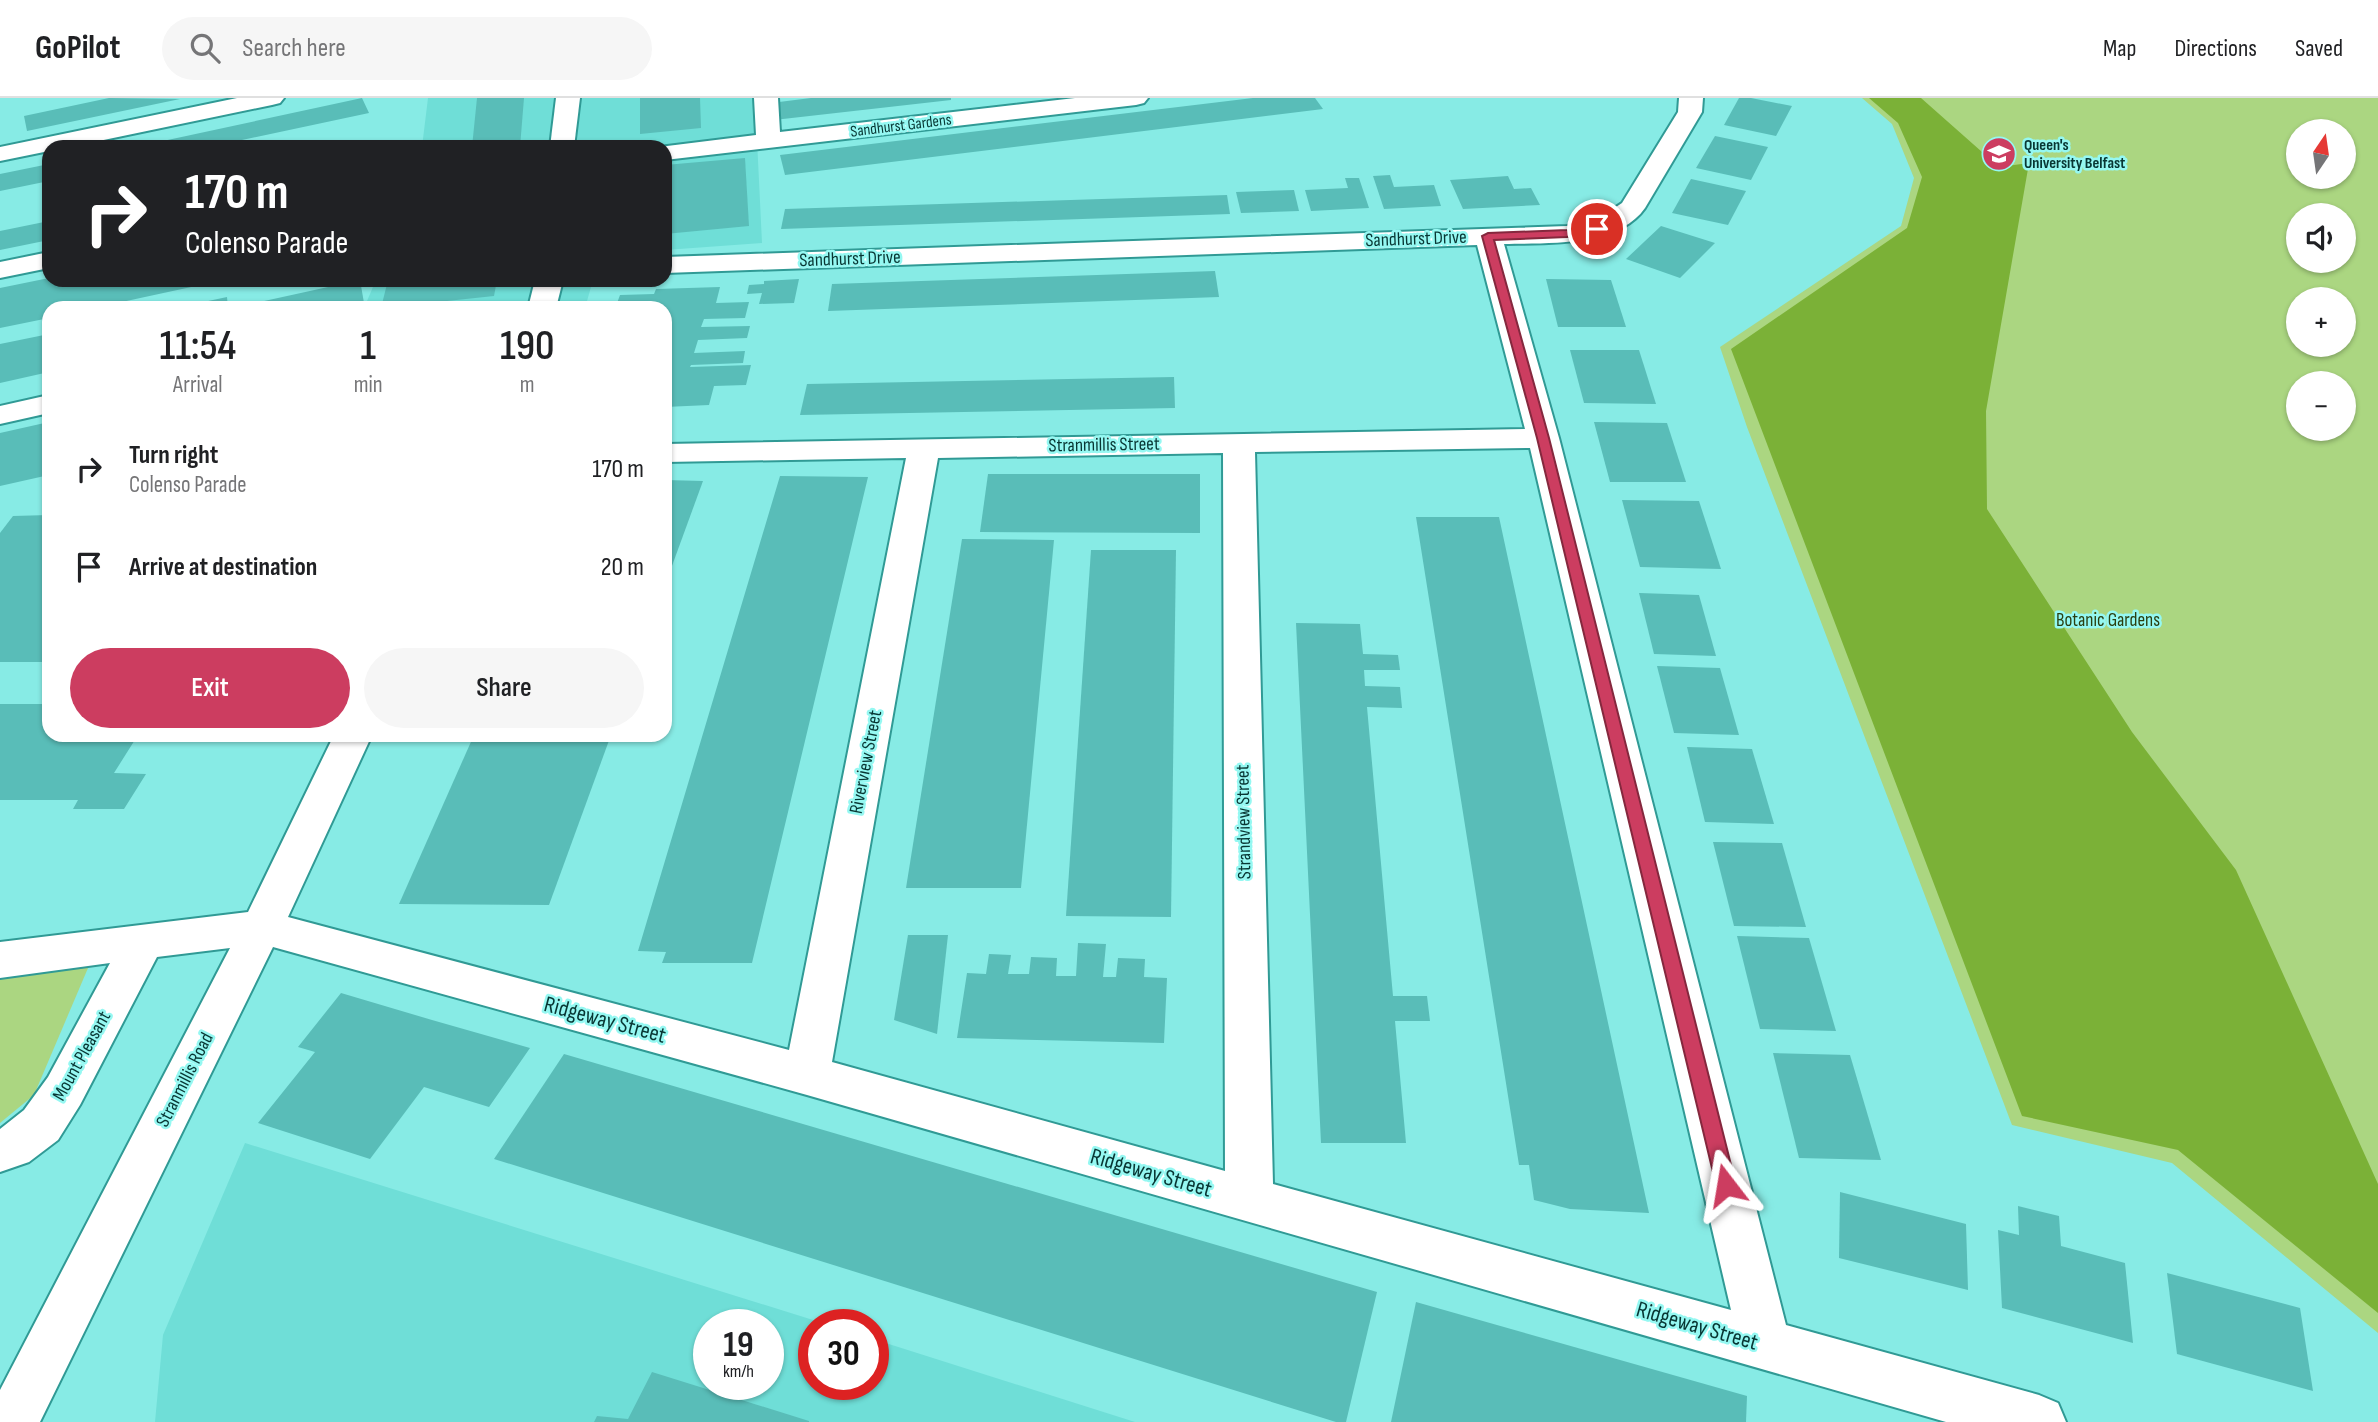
<!DOCTYPE html>
<html lang="en">
<head>
<meta charset="utf-8">
<style>
  :root { --surface:#fff; --page:#f6f6f6; --text:#202124; --muted:#757577; --line:#e0e0e0; --accent:#cc3d60 }
  body { margin:0; font-family:"Sofia Sans Condensed",sans-serif; background:var(--page); color:var(--text); height:100vh; display:flex; flex-direction:column; font-size:26px; white-space:nowrap }
  * { box-sizing:border-box; margin:0 }
  p { font-size:23px; color:var(--muted) }
  .icon { flex:none; width:38px; height:38px; fill:none; stroke:currentColor; stroke-width:2; stroke-linecap:round; stroke-linejoin:round }
  .map { position:relative; flex:1; overflow:hidden }
  .side { position:absolute; left:42px; top:203px; width:630px; height:441px; display:flex; flex-direction:column; background:var(--surface); border-radius:21px; box-shadow:0 2px 5px #0004 }
  .side>* { flex:none }
  .guide { position:absolute; left:42px; top:42px; width:630px; height:147px; border-radius:21px; box-shadow:0 2px 5px #0004; background:#202124; color:#fff; overflow:hidden }
  .needle { width:46px; rotate:13deg }
  .controls { position:absolute; left:2286px; top:21px; display:grid; gap:14px }
  .controls a { display:grid; place-items:center; width:70px; height:70px; border-radius:50%; background:var(--surface); box-shadow:0 2px 5px #0004; font-size:35px }
  .speed { position:absolute; left:693px; top:1211px; display:flex; gap:14px; font-size:35px; font-weight:700; text-align:center }
  .speed>* { display:grid; place-content:center; width:91px; height:91px; border-radius:50%; background:var(--surface); box-shadow:0 2px 5px #0004; line-height:1 }
  .speed small { font-size:18px; font-weight:400 }
  .speed .limit { border:10px solid #d22; background:#fff; color:#111 }
  .pin { position:absolute; display:grid; place-items:center; width:60px; height:60px; color:#fff; margin:-30px; border:4px solid #fff; border-radius:50%; box-shadow:0 2px 7px #0007 }
  .me { position:absolute; width:77px; margin:-38px; rotate:346deg; stroke-linejoin:round; filter:drop-shadow(0 0 5px #0008) }
  .turn { display:flex; align-items:center; gap:24px; height:147px; padding:0 28px; font-size:32px }
  .turn .icon { width:91px; height:91px; stroke-width:2.5 }
  .turn b { display:block; font-size:49px; line-height:60px }
  .eta { display:flex; justify-content:space-evenly; align-items:center; height:119px; text-align:center }
  .eta b { font-size:42px; font-weight:600; line-height:49px }
  .action { display:flex; gap:14px; margin-top:auto; padding:14px 28px }
  .action a { flex:1; height:80px; border-radius:42px; background:var(--accent); color:#fff; font-size:28px; font-weight:600; line-height:80px; text-align:center }
  .action a+a { background:var(--page); color:var(--text) }
  ul { padding:0; list-style:none }
  li { display:flex; align-items:center; gap:21px; height:98px; padding:0 28px }
  li div { flex:1 }
  li b { display:block; font-size:26px }
  li em { font-style:normal }
  header { display:flex; align-items:center; gap:42px; box-sizing:border-box; height:98px; padding:0 35px; background:var(--surface); border-bottom:2px solid var(--line) }
  header strong { font-size:33px }
  nav { display:flex; gap:38px; margin-inline-start:auto; font-size:24px }
  .search { width:490px; height:63px; background:var(--page); display:flex; align-items:center; gap:18px; box-sizing:border-box; padding:0 24px; border-radius:38px; color:var(--muted); font-size:26px }
  .map>svg:first-child { display:block }
  .built { fill:#6fded7; fill-rule:evenodd }
  .green { fill:#abd681; fill-rule:evenodd }
  .forest { fill:#7bb137 }
  .building { fill:#59bdb8 }
  .lines { fill:none; stroke-linecap:round; stroke-linejoin:round }
  .minor-casing { stroke:#309a95; stroke-width:4 }
  .minor { fill:#fff; fill-rule:evenodd }
  .route { fill:#cc3d60; stroke:#85283e; stroke-width:2 }
  .labels { text-anchor:middle; dominant-baseline:central; stroke-width:5; stroke-linejoin:round; paint-order:stroke }
  .far-street-label { font-size:16px; fill:#083633; stroke:#95f8f2 }
  .far-poi-label { font-size:16px; font-weight:bold; fill:#083633; stroke:#95f8f2; text-anchor:start }
  .street-label { font-size:19px; fill:#083633; stroke:#95f8f2 }
  .park-label { font-size:19px; fill:#2a3f10; stroke:#95f8f2 }
  .near-street-label { font-size:23px; fill:#083633; stroke:#95f8f2 }
</style>
</head>
<body>
<header>
<strong>GoPilot</strong>
<div class="search"><svg class="icon" aria-label="search" viewBox="0 0 24 24"><circle cx="10" cy="10" r="6"/><path d="M15 15l6 6"/></svg>Search here</div>
<nav><a>Map</a><a>Directions</a><a>Saved</a></nav>
</header>
<div class="map">
<svg width="2378" height="1324" viewBox="0 0 2378 1324">
  <rect width="100%" height="100%" fill="#87ebe5"/>
  <g class="built">
    <path d="M428,0H755L762,145L665,152V49H422Z"/>
    <path d="M376,182H593L587,203L472,210H364Z"/>
    <path d="M245,1045L829,1227H814V1286H873V1241L1135,1324H155L163,1237ZM709,1227H768V1286H709Z"/>
  </g>
  <g class="green">
    <path d="M1862,0H2378V1235L2172,1065L2012,1027L1747,329L1720,249L1901,128L1914,80L1892,26ZM2298,33H2343V79H2298ZM2298,117H2343V163H2298ZM2298,201H2343V247H2298ZM2298,285H2343V331H2298Z"/>
    <path d="M91,863L34,997L0,1025V875Z"/>
  </g>
  <path class="forest" d="M1869,0H1921L1999,69L2029,65L1986,313L1987,411L2132,634L2236,772L2378,1086V1215L2178,1052L2022,1018L1731,251L1907,130L1922,79L1898,25Z"/>
  <g class="building">
    <path d="M109,0L180,1L27,33L24,18Z"/>
    <path d="M362,0L369,15L209,49H135Z"/>
    <path d="M477,0H524L520,49H472Z"/>
    <path d="M640,0H700L701,30L640,36Z"/>
    <path d="M811,0H951V2L774,22L771,5Z"/>
    <path d="M1253,0H1315L1323,11L785,77L780,57Z"/>
    <path d="M1739,0H1751L1792,8L1776,38L1724,27Z"/>
    <path d="M1715,38L1768,49L1751,82L1696,70Z"/>
    <path d="M745,60L749,128L665,136V67Z"/>
    <path d="M49,66V83L0,93V76Z"/>
    <path d="M1390,77L1394,89L1434,87L1441,108L1384,111L1373,78Z"/>
    <path d="M1508,78L1514,91L1531,90L1540,107L1463,111L1450,82Z"/>
    <path d="M1345,80H1359L1369,110L1311,113L1305,92L1348,90Z"/>
    <path d="M1691,81L1746,93L1728,127L1672,115Z"/>
    <path d="M1294,92L1299,113L1241,115L1236,94Z"/>
    <path d="M1227,97L1230,116L781,131L785,111Z"/>
    <path d="M49,123V142L0,152V133Z"/>
    <path d="M1661,128L1715,145L1680,180L1626,161Z"/>
    <path d="M1215,173L1219,199L828,213L832,186Z"/>
    <path d="M49,180V182L219,183L94,210H49V220L0,230V190Z"/>
    <path d="M799,181L794,205L759,206L762,195L747,196L749,187L764,186V183Z"/>
    <path d="M1546,181L1611,182L1626,229H1558Z"/>
    <path d="M360,182L364,205L342,210H233Z"/>
    <path d="M388,182H497L494,198L381,210Z"/>
    <path d="M720,189L716,205L749,204L745,220L704,221L701,229L750,228L747,240L698,242L694,255L745,253L743,265L691,267L690,269L751,267L746,287L714,288L709,307L665,309V210L616,208L620,197L654,196L656,191Z"/>
    <path d="M227,199L228,210H180V209Z"/>
    <path d="M49,236V274L0,285V246Z"/>
    <path d="M1570,252H1639L1656,306L1584,305Z"/>
    <path d="M1174,279L1175,310L800,317L807,286Z"/>
    <path d="M49,324V377L0,388V335Z"/>
    <path d="M1594,324L1667,325L1686,384H1610Z"/>
    <path d="M988,376H1200V435L980,434Z"/>
    <path d="M780,378L868,379L752,865H662L666,854L638,853Z"/>
    <path d="M665,382L703,383L665,487Z"/>
    <path d="M1622,402L1699,403L1721,471L1640,469Z"/>
    <path d="M49,417V564H0V435L13,418Z"/>
    <path d="M1416,419H1499L1649,1115L1570,1111L1534,1102L1529,1067H1519Z"/>
    <path d="M962,441L1054,442L1021,790H906Z"/>
    <path d="M1091,452H1176L1171,819L1066,818Z"/>
    <path d="M1639,495L1699,497L1716,558L1654,556Z"/>
    <path d="M1296,525L1360,526L1363,556L1398,557L1400,572H1364L1365,588L1400,589L1402,610L1367,609L1385,810L1393,898H1427L1430,923H1395L1406,1045H1321Z"/>
    <path d="M1657,568L1720,570L1739,637L1674,635Z"/>
    <path d="M0,606H49V637H138L114,675L146,676L124,711H73L78,702H0Z"/>
    <path d="M474,637H611L549,807L399,806Z"/>
    <path d="M1687,649L1752,651L1774,726L1705,724Z"/>
    <path d="M1713,744L1782,745L1806,829L1734,828Z"/>
    <path d="M908,837H948L937,936L894,922Z"/>
    <path d="M1737,838L1809,840L1836,933L1760,931Z"/>
    <path d="M1078,845L1106,846L1103,879H1116L1118,860L1145,861L1144,879L1167,880L1164,945L957,940L967,875L986,876L989,856L1011,857L1008,876H1029L1031,859L1057,860L1056,878H1076Z"/>
    <path d="M341,895L432,922L530,950L489,1009L424,989L370,1061L258,1025L315,954L298,949Z"/>
    <path d="M1773,955L1850,957L1881,1062L1799,1060Z"/>
    <path d="M564,956L1377,1194L1346,1324H1336L494,1061Z"/>
    <path d="M1840,1094L1966,1126L1968,1192L1839,1160Z"/>
    <path d="M2018,1108L2059,1118L2061,1148L2125,1165L2133,1245L2002,1210L1998,1132L2019,1137Z"/>
    <path d="M2167,1175L2300,1210L2313,1293L2177,1256Z"/>
    <path d="M1416,1204L1747,1298L1746,1324H1391Z"/>
    <path d="M652,1274L809,1323V1324H594L597,1318L628,1321Z"/>
  </g>
  <g class="lines">
    <g class="minor-casing">
      <g id="minor">
        <path d="M237,0H284L280,5L272,7L70,49H49V53L0,63V49Z"/>
        <path d="M556,0H580L574,49H550Z"/>
        <path d="M754,0H778L780,34L1075,0H1148L1144,5L1136,7L665,62V49H659L756,37Z"/>
        <path d="M1679,0H1703L1702,14L1645,110C1618,149 1546,145 1504,146L1559,340L1786,1227L2039,1297L2058,1305L2066,1324H1946L807,997L273,849L40,1324H0V1292L230,850L157,859L80,1007L58,1042L29,1064L0,1074V1031L24,1012L48,979L110,865L0,880V844L248,814L334,637H372L288,819L789,952L906,360L665,364V346L1525,331L1477,147L665,175V159L1567,128L1601,119L1622,105L1678,14ZM1530,350L1731,1212L1273,1086L1255,354ZM1223,355L1225,1073L832,964L938,360Z"/>
        <path d="M49,154V170L0,180V164Z"/>
        <path d="M535,182H563L556,210H528Z"/>
        <path d="M49,297V315L0,326V308Z"/>
      </g>
    </g>
    <use href="#minor" class="minor"/>
  </g>
  <path class="route" d="M1597,128L1601,129V133L1567,139L1494,142L1549,340L1736,1087L1733,1093L1726,1096L1719,1093L1716,1087L1537,340L1482,138L1488,135L1567,132Z"/>
  <defs>
    <g id="university-disc" transform="scale(1.75)"><circle r="9.5" fill="#cc3d60" stroke="#95f8f2"/><path d="M0-5L7-2L0 1L-7-2ZM-4 1L0 2.5L4 1V4Q0 6-4 4Z" fill="#fff"/></g>
  </defs>
  <g fill-rule="evenodd">
    <use href="#university-disc" x="1999" y="56"/>
  </g>
  <g class="labels">
    <g class="far-street-label">
      <text transform="translate(901 28) rotate(-7)">Sandhurst Gardens</text>
    </g>
    <g class="far-poi-label">
      <text x="2024" y="47">Queen's<tspan x="2024" dy="18">University Belfast</tspan></text>
    </g>
    <g class="street-label">
      <text transform="translate(1416 141) rotate(-2)">Sandhurst Drive</text>
      <text transform="translate(850 161) rotate(-2)">Sandhurst Drive</text>
      <text transform="translate(1104 347) rotate(-1)">Stranmillis Street</text>
      <text transform="translate(866 664) rotate(-79)">Riverview Street</text>
      <text transform="translate(1244 724) rotate(-91)">Strandview Street</text>
      <text transform="translate(82 958) rotate(-61)">Mount Pleasant</text>
      <text transform="translate(185 982) rotate(-63)">Stranmillis Road</text>
    </g>
    <g class="park-label">
      <text x="2108" y="522">Botanic Gardens</text>
    </g>
    <g class="near-street-label">
      <text transform="translate(605 922) rotate(15)">Ridgeway Street</text>
      <text transform="translate(1151 1075) rotate(16)">Ridgeway Street</text>
      <text transform="translate(1697 1228) rotate(16)">Ridgeway Street</text>
    </g>
  </g>
</svg>
<div class="controls">
<a><svg class="needle" viewBox="-14 -14 28 28"><path d="M0-13l5 13h-10z" fill="#e53935"/><path d="M0 13l5-13h-10z" fill="#757577"/></svg></a>
<a><svg class="icon" aria-label="sound" viewBox="0 0 24 24"><path d="M4 9h4l5-4v14l-5-4H4zM17 9q2 3 0 6"/></svg></a>
<a>+</a>
<a>−</a>
</div>
<div class="speed"><div>19<small>km/h</small></div><div class="limit">30</div></div>
<div class="pin" style="left:1597px;top:131px;background:#d93025"><svg class="icon" aria-label="arrive" viewBox="0 0 24 24"><path d="M6 21V4h12l-3 4 3 4H6"/></svg></div>
<svg class="me" style="left:1726px;top:1087px" viewBox="-20 -20 40 40"><path d="M0-17L14 15 0 8-14 15z" fill="#cc3d60" stroke="#fff" stroke-width="4"/></svg>
<div class="guide">
<div class="turn"><svg class="icon" aria-label="right" viewBox="0 0 24 24"><path d="M7 20v-9h11M14 6l5 5-5 5"/></svg><div><b>170 m</b>Colenso Parade</div></div>
</div>
<section class="side">
<div class="eta">
<div><b>11:54</b><p>Arrival</p></div>
<div><b>1</b><p>min</p></div>
<div><b>190</b><p>m</p></div>
</div>
<ul>
<li><svg class="icon" aria-label="right" viewBox="0 0 24 24"><path d="M7 20v-9h11M14 6l5 5-5 5"/></svg><div><b>Turn right</b><p>Colenso Parade</p></div><em>170 m</em></li>
<li><svg class="icon" aria-label="arrive" viewBox="0 0 24 24"><path d="M6 21V4h12l-3 4 3 4H6"/></svg><div><b>Arrive at destination</b></div><em>20 m</em></li>
</ul>
<div class="action"><a>Exit</a><a>Share</a></div>
</section>
</div>
</body>
</html>
